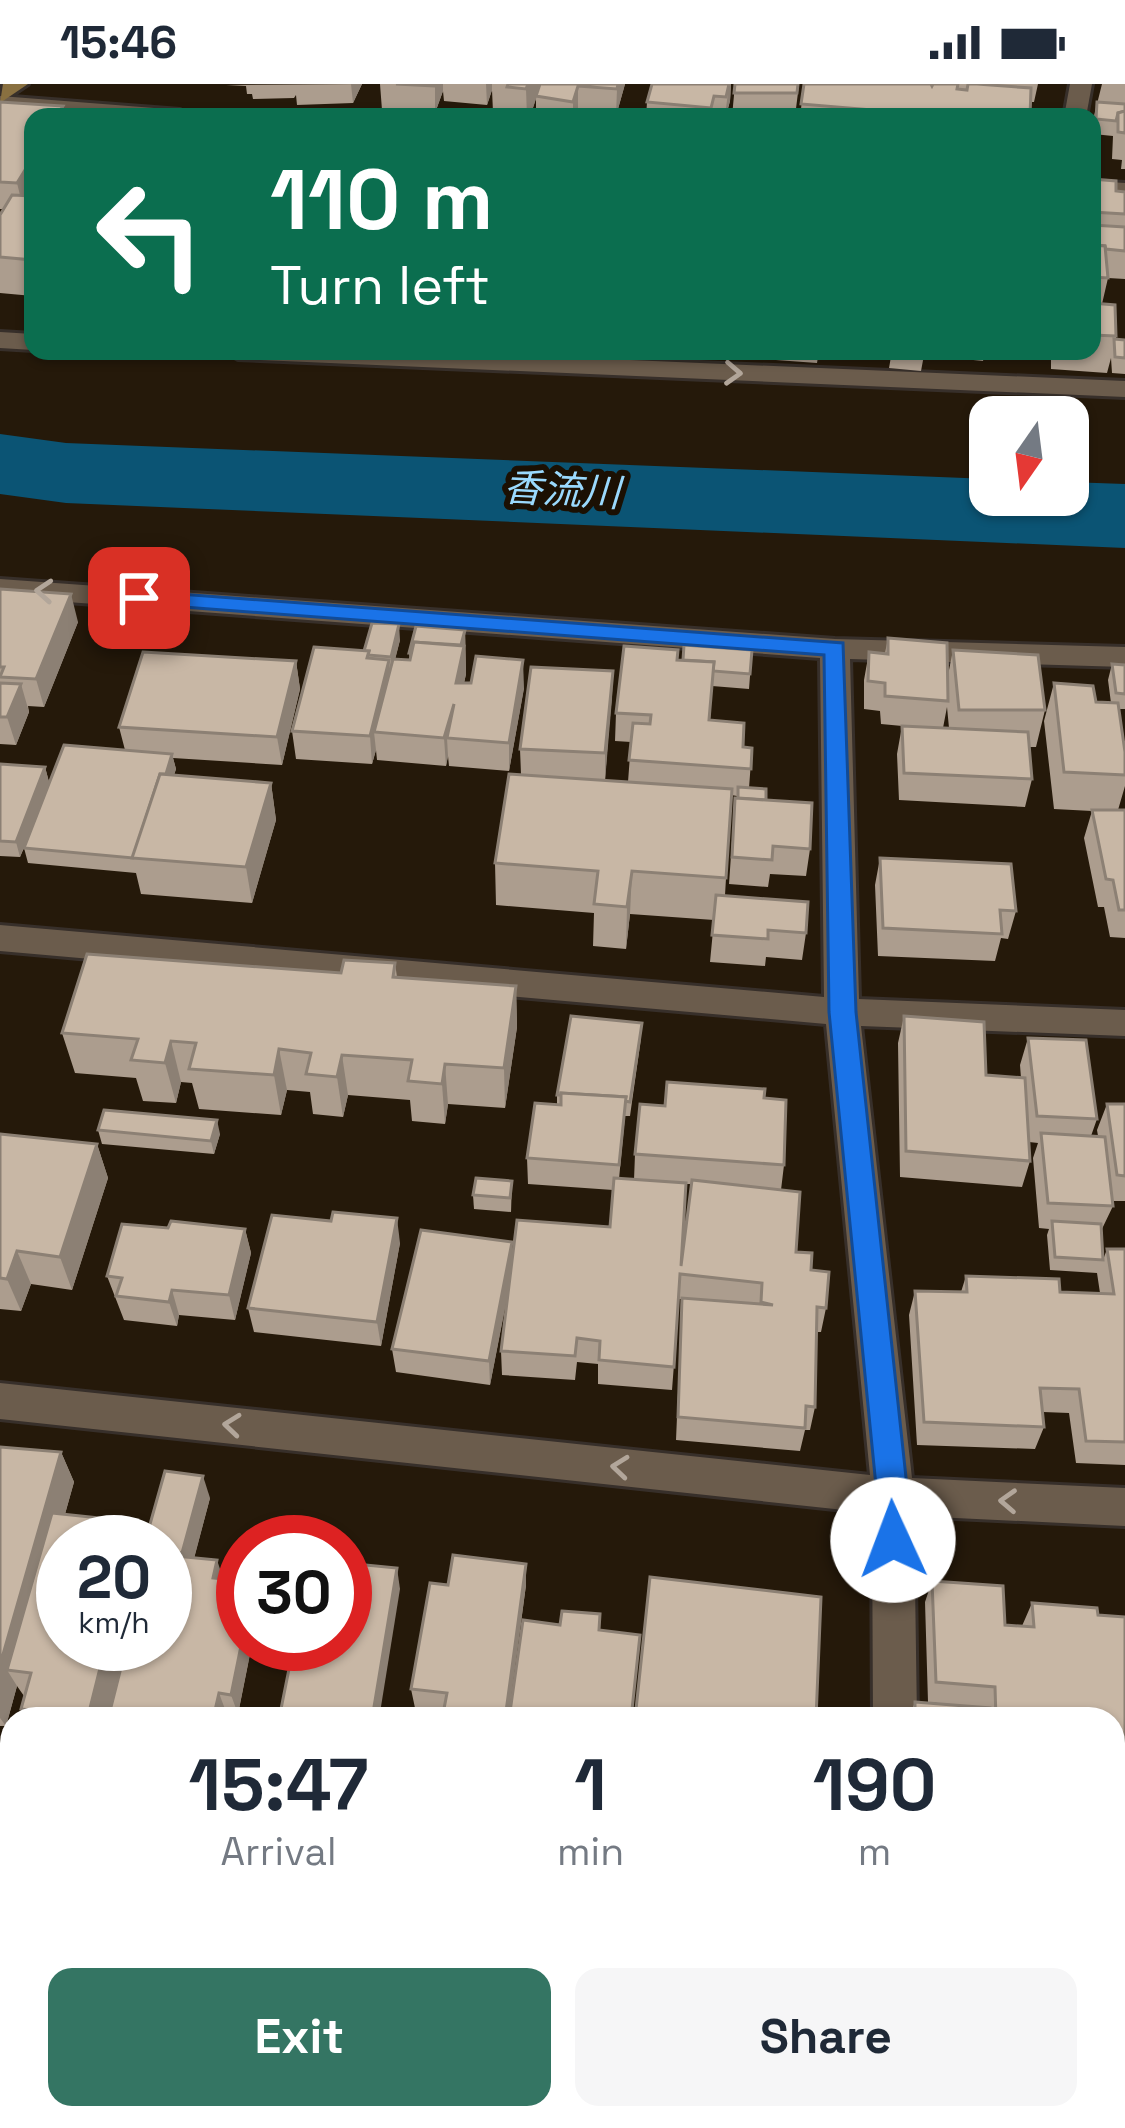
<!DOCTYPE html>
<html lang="en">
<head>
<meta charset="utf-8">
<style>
  :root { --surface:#fff; --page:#f6f6f7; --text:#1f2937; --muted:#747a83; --accent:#347563 }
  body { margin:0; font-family:"Space Grotesk","Noto Sans JP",sans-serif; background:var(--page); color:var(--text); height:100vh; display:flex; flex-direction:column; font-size:45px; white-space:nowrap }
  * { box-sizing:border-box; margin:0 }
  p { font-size:39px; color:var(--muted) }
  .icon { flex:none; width:66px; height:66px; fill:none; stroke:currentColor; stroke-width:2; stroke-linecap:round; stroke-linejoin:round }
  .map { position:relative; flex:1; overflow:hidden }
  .details { position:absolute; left:0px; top:1623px; width:1125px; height:423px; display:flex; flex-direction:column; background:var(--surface); border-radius:36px 36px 0 0; box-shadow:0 3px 9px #0004 }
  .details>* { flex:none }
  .guide { position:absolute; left:24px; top:24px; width:1077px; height:252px; border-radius:24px; box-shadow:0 3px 9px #0004; background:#0b6e4f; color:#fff; overflow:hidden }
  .needle { width:78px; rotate:194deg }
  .fabs { position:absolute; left:969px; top:312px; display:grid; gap:24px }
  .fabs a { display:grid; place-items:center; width:120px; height:120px; border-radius:24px; background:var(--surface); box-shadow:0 3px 9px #0004; font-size:60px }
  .speed { position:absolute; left:36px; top:1431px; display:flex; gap:24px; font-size:60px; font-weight:700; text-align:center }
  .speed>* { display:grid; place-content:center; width:156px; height:156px; border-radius:50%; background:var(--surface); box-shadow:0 3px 9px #0004; line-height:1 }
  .speed small { font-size:30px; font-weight:400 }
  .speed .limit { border:18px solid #d22; background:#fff; color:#111 }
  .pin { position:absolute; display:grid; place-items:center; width:102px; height:102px; color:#fff; margin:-51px; border-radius:24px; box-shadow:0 6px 18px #0006 }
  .me { position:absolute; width:132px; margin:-66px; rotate:358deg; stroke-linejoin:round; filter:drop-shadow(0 0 9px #0008) }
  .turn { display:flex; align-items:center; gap:42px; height:252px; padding:0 48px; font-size:54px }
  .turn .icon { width:156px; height:156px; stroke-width:2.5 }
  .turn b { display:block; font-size:84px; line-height:102px }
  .eta { display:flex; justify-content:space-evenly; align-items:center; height:204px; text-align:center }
  .eta b { font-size:72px; font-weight:800; line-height:84px }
  .cta { display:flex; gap:24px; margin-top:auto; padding:24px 48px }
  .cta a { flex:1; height:138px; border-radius:24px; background:var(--accent); color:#fff; font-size:48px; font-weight:800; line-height:138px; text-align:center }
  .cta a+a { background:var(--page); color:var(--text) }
  .status { display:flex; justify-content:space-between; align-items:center; height:84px; padding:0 60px; background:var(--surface); direction:ltr }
  .status svg { height:33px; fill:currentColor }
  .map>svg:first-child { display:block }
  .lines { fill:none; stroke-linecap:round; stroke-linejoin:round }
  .river { fill:#0b5474; fill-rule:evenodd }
  .street-casing { stroke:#372f2a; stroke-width:6 }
  .secondary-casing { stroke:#372f2a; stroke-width:6 }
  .street { fill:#6b5c4c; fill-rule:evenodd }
  .secondary { fill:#897040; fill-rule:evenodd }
  .wall { fill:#ac9d8e; fill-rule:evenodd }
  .shaded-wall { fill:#8c8074 }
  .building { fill:#c8b7a5; stroke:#8c8074; stroke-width:3 }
  .oneway { stroke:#b2a69a }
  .route { fill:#1a73e8; stroke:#114b97; stroke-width:3 }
  .labels { text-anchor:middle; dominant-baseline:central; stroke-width:12; stroke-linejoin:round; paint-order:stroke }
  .far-water-label { font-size:39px; font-style:italic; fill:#9ad9fd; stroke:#1b1003 }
</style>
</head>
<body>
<div class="status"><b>15:46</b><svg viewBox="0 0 49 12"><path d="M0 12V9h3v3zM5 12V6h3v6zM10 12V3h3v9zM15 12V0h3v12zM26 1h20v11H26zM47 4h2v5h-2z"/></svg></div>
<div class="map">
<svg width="1125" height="2044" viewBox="0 0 1125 2044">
  <rect width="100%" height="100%" fill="#25190a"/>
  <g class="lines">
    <path class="river" d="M0,350L66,359L990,395V411H1068V398L1125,400V464L66,419L0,410Z"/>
    <g class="street-casing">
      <g id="street">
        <path d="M1070,0H1092L1086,33H1064Z"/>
        <path d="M0,12L180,26L191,33H94L0,26Z"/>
        <path d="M1092,97L1125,99V113L1092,111Z"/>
        <path d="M0,248L33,250V266L0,264Z"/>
        <path d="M225,267H418L1125,297V313L238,275Z"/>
        <path d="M0,495L835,555L1125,563V583L850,575L859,915L1125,926V952L861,942L912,1394L1125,1404V1442L914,1432L917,1635H873L872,1429L0,1335V1299L870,1391L826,940L0,867V841L824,913L820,574L0,513Z"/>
        <rect x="874" y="2034" width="50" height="10"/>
      </g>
    </g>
    <g class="secondary-casing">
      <path id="secondary" d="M28,0L0,19L3,0Z"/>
    </g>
    <use href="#street" class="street"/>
    <use href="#secondary" class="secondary"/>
  </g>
  <g class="wall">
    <path d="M362,0L353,19L297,21L296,11L294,14L253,15L252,10H247L246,2L226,1Z"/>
    <path d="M380,0H625L616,32L578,29L577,33H536V14L530,33H507V29L493,28L492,6L487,21L444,17L443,7L435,29L382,26Z"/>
    <path d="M652,0H731L730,17L726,33H646L647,18Z"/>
    <path d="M735,0H799L795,33H732Z"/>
    <path d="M804,0H1038L1034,18H1031L1030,33H800Z"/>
    <path d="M1102,0H1125V85H1121L1122,76L1112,75L1113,52L1093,50L1094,32Z"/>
    <path d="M0,18L63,22L65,33H33V212L0,209V129L4,125H0Z"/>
    <path d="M1092,95L1116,107L1125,108V195L1108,194L1102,220L1116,252V255L1125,256V290L1112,289L1111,274L1107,289L1051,285V267H1092Z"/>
    <path d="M751,267H819L817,279L750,274Z"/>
    <path d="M892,267H985L983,277L924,271L921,287L889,284Z"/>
    <path d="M0,505L78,538L44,623L28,622L29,628L16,661L0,660Z"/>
    <path d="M465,546L466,590L464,599L524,604L509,687L449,682L448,672L446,682L377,676L376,666L372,680L296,675L292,647L364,567L400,556L395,575L410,576L409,569Z"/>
    <path d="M888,554L948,591L953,566L1045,626L1036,663H1029L1032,695L1025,723L899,716L897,670L902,642L913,643L881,640L880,627L864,625V596L869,568L885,569ZM947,623L949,644H943Z"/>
    <path d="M752,566L749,605L712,602L710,636L743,663L752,664L749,704L766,716L810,765L806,792L770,790L768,803L729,800L733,742L737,712L731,711L725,811L806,849L802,876L766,873L765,882L710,878L714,836L630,830L626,865L593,862L594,829L496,821L495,779L521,690L520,665L613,587L605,696L628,698L631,658L615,657L616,629L678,576Z"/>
    <path d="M296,577L300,605L282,681L173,674L176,685L174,691L271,699L276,736L252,819L141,810L136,789L28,779L24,764L20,773L0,772V680L45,683L49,698L125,666L119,643Z"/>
    <path d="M1112,580L1125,581V625H1119L1125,668V702L1118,726H1125V854L1110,853L1104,823H1098L1084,754L1092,727L1054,725L1044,637L1054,599L1096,618L1111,619L1108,596Z"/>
    <path d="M880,774L1016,827L1008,855L1001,854L995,877L878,872L875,801Z"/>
    <path d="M395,879L397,893L516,902L517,943L505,1024L448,1020L445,1040L412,1037L410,1016L348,1011L343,1033L313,1030L310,1008L287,1006L281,1031L199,1025L192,999L181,998L176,1019L143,1017L136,994L75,989L62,949L341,889Z"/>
    <path d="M904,932L986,991L1021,994L1020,981L1028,954L1097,1035L1091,1052H1098L1097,1046L1107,1020H1125V1117H1112L1113,1122L1101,1147L1103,1176L1107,1165H1125V1381L1076,1379L1069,1329L1043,1328L1044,1343L1035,1365L917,1361L909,1231L915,1207L961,1208L966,1192L1060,1208L1100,1209L1097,1189L1050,1186L1047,1151L1049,1145L1039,1144L1033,1074L1038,1059L1029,1058L1030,1077L1022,1103L900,1093L898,959Z"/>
    <path d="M641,954L630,1032H625L619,1095L634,1096L635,1070L665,1022L764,1014L784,1081L781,1106L796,1168L811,1186L826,1224L821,1248H816L815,1323L810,1346H805L800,1367L676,1356L682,1215H679L672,1306L598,1300V1280L577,1278L575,1296L502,1291L501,1267L508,1208L490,1301L396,1288L392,1265L512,1171L610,1143L613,1106L528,1100L527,1074L557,1021V1011ZM686,1100H692L681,1182Z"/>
    <path d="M98,1046L220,1050L214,1070L102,1060Z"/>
    <path d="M0,1050L97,1060L108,1094L72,1206L31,1200L21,1227L0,1225Z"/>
    <path d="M512,1097L511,1128L474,1125L473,1111Z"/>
    <path d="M331,1137L400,1159L381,1262L254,1248L248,1224Z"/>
    <path d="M168,1144L245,1145L251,1169L235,1236L179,1231L177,1242L124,1236L107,1192Z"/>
    <path d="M0,1363L61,1368L74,1398L65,1430L138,1438L145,1456L210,1414L194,1474L243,1560H252L238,1630L226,1628L165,1560V1458H63L126,1560L107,1635H27L21,1625L24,1612L17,1602L6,1642H0Z"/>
    <path d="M526,1480V1501L508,1635H444V1628L415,1624L411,1605L448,1501Z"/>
    <path d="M932,1497L1005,1541L1022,1542L1032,1519L1098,1531L1125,1533V1682L1113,1681V1635H911V1628L915,1618L986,1624L928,1618L925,1518Z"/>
    <path d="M1113,1735L1125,1736V1886H1113Z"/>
    <path d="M0,1814L12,1816V1998L0,1997Z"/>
    <path d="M279,2034H406L405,2044H354Z"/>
    <path d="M488,2034H524L523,2039Z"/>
    <path d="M532,2034H667L666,2044H558L533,2041Z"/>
    <path d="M1036,2034H1113L1125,2044H1035Z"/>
  </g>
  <g class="shaded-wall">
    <path d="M351,0H362L353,19Z"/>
    <path d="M435,0H443V7L435,29Z"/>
    <path d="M486,0H492V6L487,21Z"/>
    <path d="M528,0H541L530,33H527L526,5Z"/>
    <path d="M618,0H625L616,32L617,5Z"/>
    <path d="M729,0H731L730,17L725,33Z"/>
    <path d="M578,2V29L577,33H573V18Z"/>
    <path d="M33,73V110L24,127L17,99Z"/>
    <path d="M71,510L78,538L44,623L36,595Z"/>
    <path d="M399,540L400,556L392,588L391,573Z"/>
    <path d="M465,546L466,590L458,627L456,599L459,573Z"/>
    <path d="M389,576L391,604L374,648L376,666L372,680L370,652Z"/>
    <path d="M523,576L524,604L509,687V659Z"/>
    <path d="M296,577L300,605L282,681L277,653Z"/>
    <path d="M613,587L612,615L605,697V669Z"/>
    <path d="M21,600L29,628L16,661L7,633Z"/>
    <path d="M454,620L447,654L448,672L446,682L444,654Z"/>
    <path d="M172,670L176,685L145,775L137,774Z"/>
    <path d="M45,683L49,698L20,773L16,758Z"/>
    <path d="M271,699L276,736L252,819L246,783Z"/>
    <path d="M632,787L630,830L626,865L627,823Z"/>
    <path d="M516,902L517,943L505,1024L504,984Z"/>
    <path d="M171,957L181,998L176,1019L165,979Z"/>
    <path d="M279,965L287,1006L281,1031L274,991Z"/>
    <path d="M342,971L348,1011L343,1033L337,993Z"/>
    <path d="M445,980L448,1020L445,1040L442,1000Z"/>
    <path d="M217,1036L220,1050L214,1070L211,1057Z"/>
    <path d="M97,1060L108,1094L72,1206L60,1173Z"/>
    <path d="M397,1134L400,1159L381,1262L377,1238Z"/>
    <path d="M245,1145L251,1169L235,1236L229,1211Z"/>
    <path d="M512,1158L513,1183L490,1301L489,1277Z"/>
    <path d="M17,1167L31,1200L21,1227L7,1195Z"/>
    <path d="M172,1206L179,1231L177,1242L169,1218Z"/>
    <path d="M61,1368L74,1398L21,1587L7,1586L17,1602L6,1642L0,1634V1581Z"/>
    <path d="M203,1392L210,1414L190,1490L182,1469Z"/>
    <path d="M138,1438L146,1458H133Z"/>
    <path d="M217,1476L224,1497L213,1494Z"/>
    <path d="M526,1480V1501L508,1635H505Z"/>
    <path d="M397,1484L400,1505L379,1635H372Z"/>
    <path d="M243,1552V1560H252L238,1630L231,1611Z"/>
    <path d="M106,1560H126L107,1635H89L88,1632Z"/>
    <path d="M219,1609L226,1628L224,1635H213Z"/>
    <path d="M399,2034H406L405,2044H401Z"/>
  </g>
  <g class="building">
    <path d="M396,0H435L434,2Z"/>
    <path d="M508,0H528L526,5L507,3Z"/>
    <path d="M540,0H618L617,5L578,2L573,18L536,12Z"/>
    <path d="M652,0H729L726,13L714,12L711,24L647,18Z"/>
    <path d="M735,0H798L797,9H734Z"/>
    <path d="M804,0H931L932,2L933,0H958L957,5L967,6L968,0H977L1031,4L1030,33H955L801,20Z"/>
    <path d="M0,18L63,22L56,33H33V73L17,99L0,98Z"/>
    <path d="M1097,18L1125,20V27L1118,29L1116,37L1096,35Z"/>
    <path d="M1125,27V49L1118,48V29Z"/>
    <path d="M269,30L302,33H268Z"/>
    <path d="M1092,95L1116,97V107L1125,108V130L1092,128Z"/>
    <path d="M12,111L33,112V176L0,173V131Z"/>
    <path d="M1092,141L1125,143V167L1106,165L1105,162L1092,161Z"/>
    <path d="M1092,161L1105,162L1108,194L1092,193Z"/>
    <path d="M1092,219L1115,221L1116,252L1092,251Z"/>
    <path d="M1114,255L1125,256V274L1115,273Z"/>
    <path d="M0,505L71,510L36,595L0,593L4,583H0Z"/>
    <path d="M372,539L399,540L391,573L368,571L369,567H364Z"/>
    <path d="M416,542L465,546L461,561L414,558L411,569H409Z"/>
    <path d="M888,554L947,559L948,617L885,612V599L868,597L869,568L888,570Z"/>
    <path d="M414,558L464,562L456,599H471L476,572L523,576L509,659L447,654L454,620L444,654L374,648L393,575L410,576Z"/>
    <path d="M684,561L752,566L750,590L713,587L714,578L683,576Z"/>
    <path d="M624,562L678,566L677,576L714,578L709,636L744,639L743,663L752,664L751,685L629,676L633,639L650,640L651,631L616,629Z"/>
    <path d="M314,563L369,567L367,574L389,576L370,652L292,647Z"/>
    <path d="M953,566L1038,571L1045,626H959Z"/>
    <path d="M143,568L296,577L277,653L119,643Z"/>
    <path d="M1112,580L1125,581V610L1116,609Z"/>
    <path d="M531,583L613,587L605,669L520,665Z"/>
    <path d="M0,599L21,600L7,633H0Z"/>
    <path d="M1054,599L1093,602L1096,618L1118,619L1125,668V691L1064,688Z"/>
    <path d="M902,642L1028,648L1032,695L904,689Z"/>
    <path d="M64,661L172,670L166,690H160L133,774L24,764Z"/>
    <path d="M0,680L45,683L16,758L0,757Z"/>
    <path d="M160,690L271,699L246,783L132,774Z"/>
    <path d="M509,690L732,705L726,794L632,787L627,823L594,820L598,787L495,779Z"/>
    <path d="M738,703L766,705V716L738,714Z"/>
    <path d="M735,714L812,719L810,765L773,762L772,776L732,773Z"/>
    <path d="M1092,726H1125V826H1119L1113,796L1106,795Z"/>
    <path d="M880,774L1011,780L1016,827L1000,826L1002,850L883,844Z"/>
    <path d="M716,811L808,818L806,849L768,846V855L712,851Z"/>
    <path d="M87,870L341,889L344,876L395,879L393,893L516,902L504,984L445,980L442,1000L408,997L412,976L342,971L337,993L306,990L311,969L279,965L274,991L189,985L196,959L171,957L165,979L131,976L138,955L62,949Z"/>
    <path d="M571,932L642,939L630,1018L625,1017L626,1013L561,1009V1011H557Z"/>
    <path d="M904,932L984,938L986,991L1025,994L1030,1077L906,1067Z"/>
    <path d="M1028,954L1086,956L1097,1035L1037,1032Z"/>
    <path d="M667,998L765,1005L764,1014L786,1016L784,1081L635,1070L640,1020L665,1022Z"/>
    <path d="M561,1009L626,1013L619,1081L527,1074L535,1019L561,1021Z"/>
    <path d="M1107,1020H1125V1092L1117,1091Z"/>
    <path d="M104,1026L217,1036L211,1057L98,1046Z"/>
    <path d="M1041,1049L1105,1053L1113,1122L1048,1119Z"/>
    <path d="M0,1050L97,1060L60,1173L17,1167L7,1195L0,1194Z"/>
    <path d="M476,1094L512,1097L510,1114L473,1111Z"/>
    <path d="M614,1094L686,1099L681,1182L692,1096L800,1108L796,1168L812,1169L811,1186L829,1188L826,1224L817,1223L815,1323L806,1322L805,1344L678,1333L682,1214L773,1221L761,1218L762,1199L680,1190L674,1283L599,1276L600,1257L577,1254L575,1272L501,1267L517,1136L610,1143Z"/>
    <path d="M333,1128L397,1134L377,1238L248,1224L272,1131L331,1137Z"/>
    <path d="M171,1137L245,1145L229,1211L172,1206L169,1218L116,1212L122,1194L107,1192L122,1140L168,1144Z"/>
    <path d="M1052,1137L1101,1140L1103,1176L1055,1173Z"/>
    <path d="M421,1146L512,1158L489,1277L392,1265Z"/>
    <path d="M1107,1165H1125V1358L1086,1357L1079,1305L1040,1304L1044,1343L924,1338L915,1207L967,1208L966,1192L1059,1195L1060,1208L1114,1210Z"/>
    <path d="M0,1363L61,1368L0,1581Z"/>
    <path d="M165,1387L203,1392L182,1469L165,1467V1458H145Z"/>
    <path d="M52,1429L138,1438L133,1458H63V1560H106L88,1632L21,1625L31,1589L7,1586Z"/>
    <path d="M165,1471L217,1476L213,1494L243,1497V1552L231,1611L219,1609L213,1635H108L127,1560H165Z"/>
    <path d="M453,1471L526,1480L505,1635H484L443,1630L447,1609L411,1605L430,1499L448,1501Z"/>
    <path d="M345,1479L397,1484L372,1635H279L294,1560H345Z"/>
    <path d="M650,1493L821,1513L816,1635H635Z"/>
    <path d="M932,1497L1003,1502L1005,1541L1034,1543L1032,1519L1097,1524L1098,1531L1125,1533V1663L1113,1662V1635H996L995,1603L936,1598Z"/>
    <path d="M562,1527L600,1530L599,1546L640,1551L631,1635H509L523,1536L560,1541Z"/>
    <path d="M915,1618L990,1624L991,1635H915Z"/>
    <path d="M1113,1735L1125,1736V1871H1113Z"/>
    <path d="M0,1814L12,1816V1984L0,1983Z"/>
    <path d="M1113,2026L1125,2030V2044H1045L1046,2034H1113Z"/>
    <path d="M574,2034H667L666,2043Z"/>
    <path d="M671,2034H811V2044H689L671,2042Z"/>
  </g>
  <defs><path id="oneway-chevron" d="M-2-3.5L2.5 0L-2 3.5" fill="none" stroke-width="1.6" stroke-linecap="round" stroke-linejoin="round" transform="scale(3)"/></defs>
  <g class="oneway">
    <use href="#oneway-chevron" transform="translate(733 289) rotate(3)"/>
    <use href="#oneway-chevron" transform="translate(44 507) rotate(-176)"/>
    <use href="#oneway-chevron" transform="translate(232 1341) rotate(-174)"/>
    <use href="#oneway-chevron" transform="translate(620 1383) rotate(-174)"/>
    <use href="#oneway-chevron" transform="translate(1008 1417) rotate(-177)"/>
  </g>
  <path class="route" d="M139,507L843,559L856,928L908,1412L909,1456L904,1467L893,1471L882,1467L877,1456V1412L829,928L824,571L131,519V509Z"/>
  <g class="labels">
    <g class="far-water-label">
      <text transform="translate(562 406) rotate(3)">香流川</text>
    </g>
  </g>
</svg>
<div class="fabs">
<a><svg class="needle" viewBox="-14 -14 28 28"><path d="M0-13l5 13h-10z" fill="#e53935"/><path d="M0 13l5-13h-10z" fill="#747a83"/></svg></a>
</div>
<div class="speed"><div>20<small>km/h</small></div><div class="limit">30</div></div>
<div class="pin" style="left:139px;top:514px;background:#d93025"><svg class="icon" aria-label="arrive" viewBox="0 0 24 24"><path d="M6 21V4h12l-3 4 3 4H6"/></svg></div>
<svg class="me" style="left:893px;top:1456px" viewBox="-20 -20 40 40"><circle r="19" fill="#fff"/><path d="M0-13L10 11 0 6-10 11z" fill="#1a73e8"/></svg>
<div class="guide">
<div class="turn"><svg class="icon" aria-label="left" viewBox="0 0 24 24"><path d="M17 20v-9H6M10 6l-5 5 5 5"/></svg><div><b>110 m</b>Turn left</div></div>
</div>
<section class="details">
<div class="eta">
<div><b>15:47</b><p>Arrival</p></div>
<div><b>1</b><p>min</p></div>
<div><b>190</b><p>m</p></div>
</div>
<div class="cta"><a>Exit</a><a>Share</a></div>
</section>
</div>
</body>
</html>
